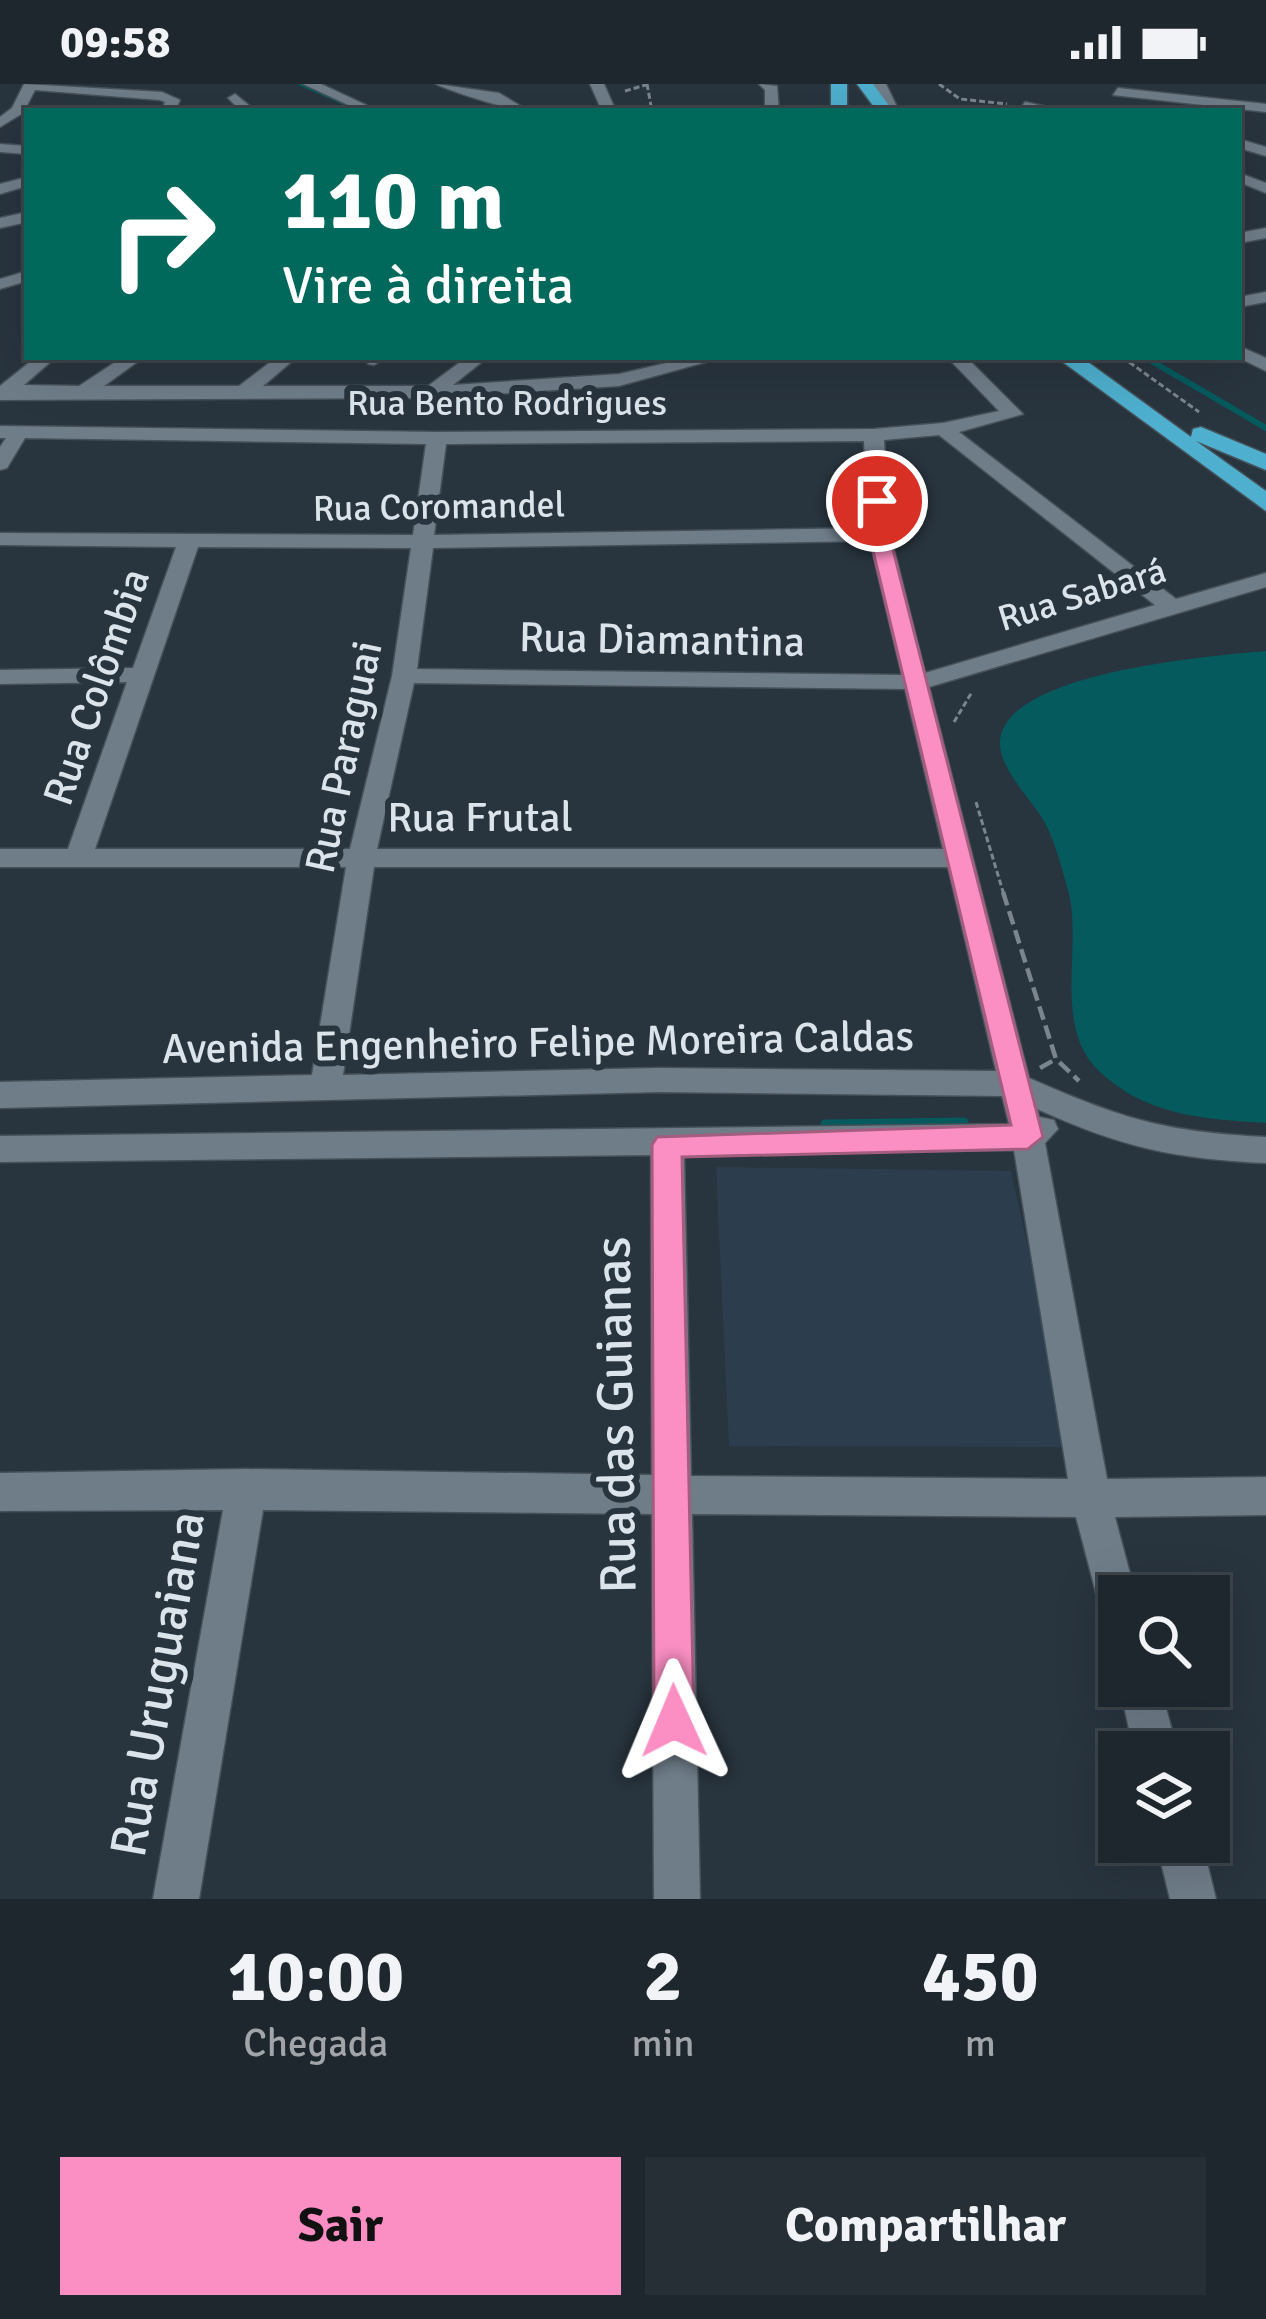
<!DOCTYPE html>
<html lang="pt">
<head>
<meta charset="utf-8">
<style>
  :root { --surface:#1e272e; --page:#262f36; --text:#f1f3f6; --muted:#a1a5aa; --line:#3c444a; --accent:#fb8fc4 }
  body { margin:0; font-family:Signika,sans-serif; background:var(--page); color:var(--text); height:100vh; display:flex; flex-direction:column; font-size:45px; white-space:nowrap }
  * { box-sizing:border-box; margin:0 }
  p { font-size:39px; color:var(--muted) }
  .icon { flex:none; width:66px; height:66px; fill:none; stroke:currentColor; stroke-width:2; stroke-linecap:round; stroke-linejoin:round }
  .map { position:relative; height:1815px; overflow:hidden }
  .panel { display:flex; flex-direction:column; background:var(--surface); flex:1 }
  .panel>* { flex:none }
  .guide { position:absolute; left:24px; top:24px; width:1218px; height:252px; border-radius:0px; box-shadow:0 12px 48px #0002,0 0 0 3px var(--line); background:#00695c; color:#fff; overflow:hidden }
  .controls { position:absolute; left:1098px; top:1491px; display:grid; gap:24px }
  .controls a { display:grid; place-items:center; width:132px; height:132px; border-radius:0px; background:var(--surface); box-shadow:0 12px 48px #0002,0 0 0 3px var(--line); font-size:60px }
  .pin { position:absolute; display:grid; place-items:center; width:102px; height:102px; color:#fff; margin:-51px; border:6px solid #fff; border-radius:50%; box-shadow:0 3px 12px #0007 }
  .me { position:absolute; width:132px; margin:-66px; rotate:359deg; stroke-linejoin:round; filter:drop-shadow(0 0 9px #0008) }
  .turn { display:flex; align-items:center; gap:42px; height:252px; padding:0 60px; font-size:54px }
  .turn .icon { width:156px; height:156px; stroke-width:2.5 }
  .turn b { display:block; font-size:84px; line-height:102px }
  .eta { display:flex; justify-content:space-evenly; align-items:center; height:204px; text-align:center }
  .eta b { font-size:72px; font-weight:700; line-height:84px }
  .action { display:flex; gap:24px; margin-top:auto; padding:24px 60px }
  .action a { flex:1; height:138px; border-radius:0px; background:var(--accent); color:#111; font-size:48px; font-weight:700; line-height:138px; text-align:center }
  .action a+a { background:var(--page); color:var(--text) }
  .status { display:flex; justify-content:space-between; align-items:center; height:84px; padding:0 60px; background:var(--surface); direction:ltr }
  .status svg { height:33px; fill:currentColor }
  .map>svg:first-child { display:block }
  .built { fill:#2c3e4d }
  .water { fill:#055a5e }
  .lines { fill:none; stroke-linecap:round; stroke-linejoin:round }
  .stream-far2 { stroke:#055a5e; stroke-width:4.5 }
  .stream-far1 { stroke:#055a5e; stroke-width:6 }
  .stream { stroke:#055a5e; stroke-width:9 }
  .minor-casing { stroke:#455058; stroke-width:3 }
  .highway-casing { stroke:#455058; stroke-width:3 }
  .path-far1 { stroke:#7a858d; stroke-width:3; stroke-dasharray:6 3; stroke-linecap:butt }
  .path { stroke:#7a858d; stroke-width:4.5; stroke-dasharray:14 6; stroke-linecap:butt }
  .minor { fill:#6f7d89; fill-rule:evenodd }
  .highway { fill:#4eafce; fill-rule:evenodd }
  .route { fill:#fb8fc4; stroke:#a35d7f; stroke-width:3 }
  .labels { text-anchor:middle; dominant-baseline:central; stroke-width:12; stroke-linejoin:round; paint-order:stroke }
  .far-street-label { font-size:36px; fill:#dce4eb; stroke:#28343e }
  .street-label { font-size:42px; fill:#dce4eb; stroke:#28343e }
  .near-street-label { font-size:51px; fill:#dce4eb; stroke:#28343e }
</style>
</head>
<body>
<div class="status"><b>09:58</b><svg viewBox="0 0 49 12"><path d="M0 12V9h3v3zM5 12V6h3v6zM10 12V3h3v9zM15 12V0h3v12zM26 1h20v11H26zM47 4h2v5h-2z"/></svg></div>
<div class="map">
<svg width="1266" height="1815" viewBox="0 0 1266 1815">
  <rect width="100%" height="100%" fill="#28343e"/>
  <path class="built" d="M716,1083L1011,1087L1072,1363L729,1362Z"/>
  <path class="water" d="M1266,567V1039C1204,1035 1145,1032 1098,986C1053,942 1082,864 1069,810C1063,788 1056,761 1046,741C1033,714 988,678 1003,645C1029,587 1208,572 1266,567Z"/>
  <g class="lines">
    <path class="stream-far2" d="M301,0L363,27"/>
    <path class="stream-far1" d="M1148,275L1266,344"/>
    <path class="stream" d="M825,1040L964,1038"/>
    <g class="minor-casing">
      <g id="minor">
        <path d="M24,0L162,8L180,16L175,27H161L165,18L160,16L35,6L23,29L0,43V33L12,24Z"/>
        <path d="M303,0H321L379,27H361Z"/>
        <path d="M436,0L499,9L529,27C512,27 452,8 436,0Z"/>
        <path d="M590,0H604L616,27H602Z"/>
        <path d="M759,0L777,2L779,27H765V6Z"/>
        <path d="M872,0H886L899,27H885Z"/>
        <path d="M1118,4L1266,20V28L1113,11Z"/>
        <path d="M235,10L256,27H241L228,14Z"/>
        <path d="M1025,18L1066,27L1020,25Z"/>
        <path d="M1239,55L1266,63V72L1239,64Z"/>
        <path d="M0,60L27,62V70L0,68Z"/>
        <path d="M1239,89L1266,99V109L1239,98Z"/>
        <path d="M27,93V102L0,110V100Z"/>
        <path d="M27,128V138L0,144V134Z"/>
        <path d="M1266,144V154L1239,159V149Z"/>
        <path d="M27,187V197L0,205V195Z"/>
        <path d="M1266,208V218L1239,223V213Z"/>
        <path d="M1239,262L1266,274V287L1237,273Z"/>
        <path d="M36,273H56L24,301L79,302L123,273H144L104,302H239L277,273H297L263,302H428L467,273H488L453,301L619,290L692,273H724L619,302L432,314L0,316V302Z"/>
        <path d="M367,273H386L374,281L368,280Z"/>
        <path d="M947,273H966L1023,330L959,348L1176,515L1266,489V503L929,603L1029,994C1122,1035 1165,1048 1266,1053V1079C1174,1075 1121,1063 1037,1025L1039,1033L1054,1036L1058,1045L1045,1059L1107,1395L1266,1393V1431L1115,1433L1136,1512H1119V1545L1104,1539L1076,1433L692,1430L700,1815H654L652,1430L263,1426L199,1815H153L223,1426L0,1427V1389L247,1385L652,1391L651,1071L0,1078V1052L1009,1040L1002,1012L659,1008L0,1024V998L312,991L346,783H0V765H68L127,598L0,600V586L133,584L176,463L0,461V449L413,451L426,360L25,354L7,384L0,386V363L6,354H0V342L437,348L874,345L943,339L999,327ZM939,351L1155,521L925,589L890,450L884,356ZM864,357L868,444L434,451L446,360ZM870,457L902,591L417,585L433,464ZM198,463L411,464L392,592L350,765H95ZM414,599L905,605L943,765H377ZM374,783H948L996,987L659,984L343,991ZM1014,1066L1068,1395L691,1392L684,1070Z"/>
        <path d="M1119,1599L1160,1602L1178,1668H1134Z"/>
        <path d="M1156,1758H1202L1216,1815H1170Z"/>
      </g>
    </g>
    <g class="highway-casing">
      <g id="highway">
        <rect x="831" y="0" width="16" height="27"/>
        <path d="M857,0H873L893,27H877Z"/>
        <path d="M1056,273H1081L1191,353L1193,345L1201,343L1266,370V386L1196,357L1266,407V427Z"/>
      </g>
    </g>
    <g class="path-far1">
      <path d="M647,0L652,27"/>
      <path d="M939,0L960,15L1007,20"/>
      <path d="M625,7L649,0"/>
      <path d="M1122,273L1199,328"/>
      <path d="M954,638L972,608"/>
      <path d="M976,718L1004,811"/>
    </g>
    <g class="path">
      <path d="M1003,808L1056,975L1079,997"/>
      <path d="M1040,984L1056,975"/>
    </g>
    <use href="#minor" class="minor"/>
    <use href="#highway" class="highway"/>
  </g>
  <path class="route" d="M877,411L887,417L889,450L1043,1053L1028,1065L682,1073L694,1637L688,1651L674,1657L660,1651L654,1637L652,1061L657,1053L1011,1041L869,450L868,417Z"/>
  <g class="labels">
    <g class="far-street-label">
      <text x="507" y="319">Rua Bento Rodrigues</text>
      <text transform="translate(439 423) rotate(-1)">Rua Coromandel</text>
      <text transform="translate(1082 511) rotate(-17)">Rua Sabará</text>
    </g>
    <g class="street-label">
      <text transform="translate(662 556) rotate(1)">Rua Diamantina</text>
      <text transform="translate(97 603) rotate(-71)">Rua Colômbia</text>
      <text transform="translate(344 673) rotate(-78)">Rua Paraguai</text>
      <text x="480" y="733">Rua Frutal</text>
      <text transform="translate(538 959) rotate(-1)">Avenida Engenheiro Felipe Moreira Caldas</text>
    </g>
    <g class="near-street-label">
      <text transform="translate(616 1331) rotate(-91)">Rua das Guianas</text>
      <text transform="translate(158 1600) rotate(-80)">Rua Uruguaiana</text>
    </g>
  </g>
</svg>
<div class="controls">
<a><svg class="icon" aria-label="search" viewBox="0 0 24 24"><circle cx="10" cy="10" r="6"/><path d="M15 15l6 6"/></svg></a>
<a><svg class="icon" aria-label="layers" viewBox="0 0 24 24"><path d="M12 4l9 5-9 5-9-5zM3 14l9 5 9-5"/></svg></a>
</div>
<div class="pin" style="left:877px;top:417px;background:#d93025"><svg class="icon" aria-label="arrive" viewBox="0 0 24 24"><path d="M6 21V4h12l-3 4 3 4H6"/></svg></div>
<svg class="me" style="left:674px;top:1637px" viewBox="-20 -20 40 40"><path d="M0-17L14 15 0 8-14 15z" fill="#fb8fc4" stroke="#fff" stroke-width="4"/></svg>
<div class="guide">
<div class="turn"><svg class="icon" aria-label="right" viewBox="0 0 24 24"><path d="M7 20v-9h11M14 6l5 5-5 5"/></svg><div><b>110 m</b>Vire à direita</div></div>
</div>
</div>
<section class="panel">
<div class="eta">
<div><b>10:00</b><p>Chegada</p></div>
<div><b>2</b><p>min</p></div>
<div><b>450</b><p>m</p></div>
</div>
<div class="action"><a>Sair</a><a>Compartilhar</a></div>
</section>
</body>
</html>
